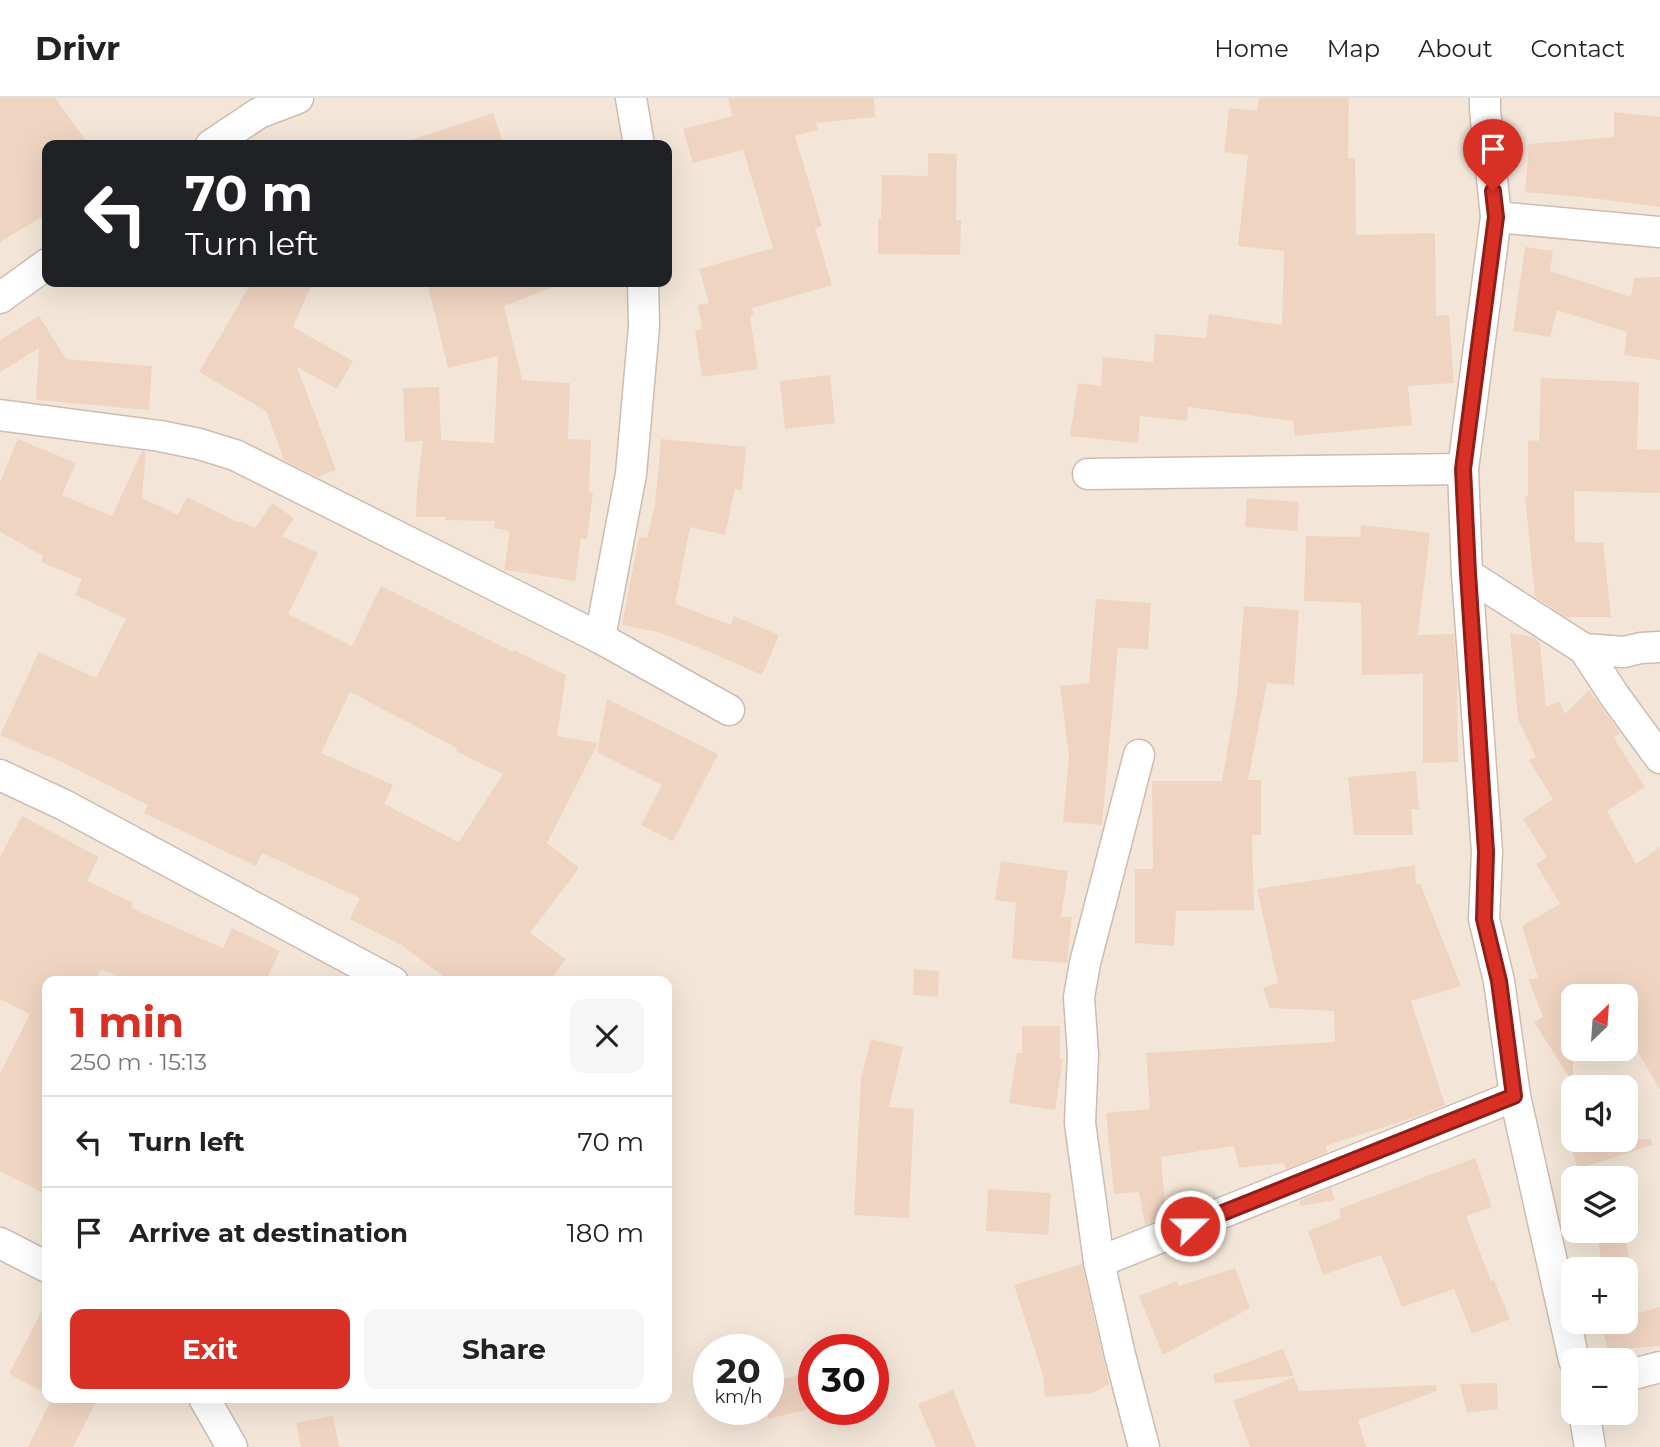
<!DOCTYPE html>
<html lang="en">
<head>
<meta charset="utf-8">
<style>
  :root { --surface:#fff; --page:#f6f6f6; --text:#222; --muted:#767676; --line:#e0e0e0; --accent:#d93025 }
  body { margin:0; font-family:Montserrat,sans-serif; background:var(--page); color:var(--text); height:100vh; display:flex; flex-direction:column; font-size:26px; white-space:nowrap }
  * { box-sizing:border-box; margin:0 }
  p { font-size:23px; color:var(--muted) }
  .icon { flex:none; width:38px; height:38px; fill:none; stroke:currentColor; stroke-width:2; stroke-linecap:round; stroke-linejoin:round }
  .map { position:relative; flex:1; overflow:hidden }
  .panel { position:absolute; left:42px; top:878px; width:630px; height:427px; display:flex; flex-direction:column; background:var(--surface); border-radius:14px; box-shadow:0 7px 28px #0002 }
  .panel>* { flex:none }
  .guide { position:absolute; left:42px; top:42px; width:630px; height:147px; border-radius:14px; box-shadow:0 7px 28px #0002; background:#202124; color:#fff; overflow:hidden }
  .needle { width:46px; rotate:25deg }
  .fabs { position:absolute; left:1561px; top:886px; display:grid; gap:14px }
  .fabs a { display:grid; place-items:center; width:77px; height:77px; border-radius:14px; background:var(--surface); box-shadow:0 7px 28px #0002; font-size:35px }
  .speed { position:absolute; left:693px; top:1236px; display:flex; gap:14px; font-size:35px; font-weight:700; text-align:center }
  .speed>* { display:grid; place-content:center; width:91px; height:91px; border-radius:50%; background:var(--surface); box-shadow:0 7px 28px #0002; line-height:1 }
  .speed small { font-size:18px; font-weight:400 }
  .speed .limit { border:10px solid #d22; background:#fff; color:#111 }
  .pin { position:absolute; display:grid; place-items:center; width:60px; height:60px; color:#fff; margin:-72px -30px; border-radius:50% 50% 50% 0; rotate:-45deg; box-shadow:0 0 7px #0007 }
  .pin .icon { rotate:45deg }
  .me { position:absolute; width:77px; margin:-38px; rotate:68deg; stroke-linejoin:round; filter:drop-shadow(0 0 5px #0008) }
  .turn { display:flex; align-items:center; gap:24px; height:147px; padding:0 28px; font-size:32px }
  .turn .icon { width:91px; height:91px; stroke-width:2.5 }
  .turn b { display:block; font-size:49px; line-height:60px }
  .round { display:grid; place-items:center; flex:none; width:74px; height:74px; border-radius:14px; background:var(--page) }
  .summary { display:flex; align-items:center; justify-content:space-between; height:119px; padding:0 28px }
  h1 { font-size:42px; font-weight:700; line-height:52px; color:var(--accent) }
  .primary-button { display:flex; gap:14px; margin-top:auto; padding:14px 28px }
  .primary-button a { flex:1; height:80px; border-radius:14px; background:var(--accent); color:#fff; font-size:28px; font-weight:700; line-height:80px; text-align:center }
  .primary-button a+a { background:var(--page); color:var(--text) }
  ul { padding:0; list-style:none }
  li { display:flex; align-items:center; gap:21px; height:91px; padding:0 28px; border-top:2px solid var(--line) }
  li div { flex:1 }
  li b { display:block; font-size:26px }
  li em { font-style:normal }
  header { display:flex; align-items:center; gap:42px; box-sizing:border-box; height:98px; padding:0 35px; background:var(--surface); border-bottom:2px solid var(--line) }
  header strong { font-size:33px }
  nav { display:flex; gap:38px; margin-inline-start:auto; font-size:24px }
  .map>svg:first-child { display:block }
  .residential { fill:#f3e6d8; fill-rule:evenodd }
  .building { fill:#f0d4c2; fill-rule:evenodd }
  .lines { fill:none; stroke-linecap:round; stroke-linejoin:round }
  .minor-casing { stroke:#cdbcb0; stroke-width:33 }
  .minor { stroke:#fff; stroke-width:30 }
  .route-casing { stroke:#8d1f18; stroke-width:18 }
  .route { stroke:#d93025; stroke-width:12 }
</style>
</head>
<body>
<header>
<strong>Drivr</strong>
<nav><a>Home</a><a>Map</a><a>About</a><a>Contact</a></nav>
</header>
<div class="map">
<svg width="1660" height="1349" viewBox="0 0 1660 1349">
  <rect width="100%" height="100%" fill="#fbf4e9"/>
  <path class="residential" d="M0,0H1660V1349H0ZM47,47H667V184H47ZM47,884H667V1300H47ZM1573,898H1626V950H1573ZM1573,989H1626V1041H1573ZM1573,1080H1626V1132H1573ZM1573,1171H1626V1223H1573ZM709,1251H768V1311H709ZM814,1251H873V1311H814ZM1573,1262H1626V1314H1573Z"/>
  <g class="building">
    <path d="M0,0H55L89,47H47V116L0,144Z"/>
    <path d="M728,0H874L875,19L816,25L818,32L795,38L822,128L815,130L832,187L752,210L754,217L750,218L758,271L702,279L695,232L702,231L698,207L709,205L699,171L773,150L743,52L693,65L683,31L732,18Z"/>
    <path d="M1259,0H1349L1348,60H1355L1356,137L1435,135L1436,218L1449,217L1454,285L1408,288L1412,327L1295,338L1293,323L1188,309L1187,323L1140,318L1138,345L1070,338L1078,285L1101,288L1103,259L1153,264L1155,236L1206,240L1209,216L1282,227L1284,153L1238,148L1248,57L1224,54L1229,10L1257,13Z"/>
    <path d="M1614,14L1660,19V109L1591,100L1525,94L1529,46L1614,39Z"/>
    <path d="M493,15L504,47H412L411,42Z"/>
    <path d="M928,55L957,56L956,122H961L960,157L878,156V121H881L882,77L928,78Z"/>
    <path d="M1525,149L1553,153L1550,173L1631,199L1634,180L1660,179V262L1624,257L1627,234L1557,212L1550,239L1513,233Z"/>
    <path d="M252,184H313L293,229L353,263L337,291L297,269L336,372L318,379L284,362L266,313L199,274Z"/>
    <path d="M427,184H560L561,186L504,208L522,282L570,285L568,341L591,342L589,394L593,395L587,441H581L575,483L504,472L510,433L494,430L495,423L445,422L446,419H416L417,391L423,343L405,344L403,290L439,289L441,342L494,345L498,258L448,270Z"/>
    <path d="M39,218L66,261L152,268L149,312L36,302L39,250L0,274V242Z"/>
    <path d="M830,277L835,325L785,331L780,283Z"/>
    <path d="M1541,280L1639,284L1637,351L1660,352V395L1574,393L1575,444L1603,445L1611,519H1566L1535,499L1525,398H1528V342L1539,343Z"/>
    <path d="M18,341L76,365L62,397L112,418L142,353L146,354L142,400L178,417L187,399L240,425L241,423L255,430L272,405L294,420L282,438L318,455L288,516L352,548L381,488L513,554L514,552L566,577L557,638L598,645L547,745L579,770L530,835L566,861L549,884H451L401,847L350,821L360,800L262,755L256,768L144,715L148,707L50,658L49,659L0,637L39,554L96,580L126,521L75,497L82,481L41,464L43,458L0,434V384ZM350,594L457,650L456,653L503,676L459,744L384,706L393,687L321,655Z"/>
    <path d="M661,341L746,349L742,392L735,391L725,437L690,429L675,506L731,527L734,518L779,537L762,577L705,552L658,534L622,527L639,439L647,440L655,406Z"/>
    <path d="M1247,400L1299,404L1297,433L1245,429Z"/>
    <path d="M1361,427L1430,435L1418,537L1454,536L1457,576L1458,664L1423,665V576L1362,577L1361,505L1304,503L1306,438L1360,439Z"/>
    <path d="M1096,501L1151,505L1148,551L1118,550L1102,727L1063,724L1069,658L1060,588L1089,585Z"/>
    <path d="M1244,508L1299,512L1294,587L1267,585L1248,682H1261V737H1252L1254,812L1176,813L1174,848L1135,845V771H1153L1152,683H1222L1237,596Z"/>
    <path d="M1510,535L1533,539L1540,544L1546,609L1559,603L1565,616L1589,592L1620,635L1614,640L1645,689L1607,713L1636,766L1660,749V992L1626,934V898H1573V985L1534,924L1543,919L1528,881L1538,880L1522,828L1560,806L1536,766L1547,759L1523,721L1553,701L1529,662L1536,659L1518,621Z"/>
    <path d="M607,601L718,656L673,743L641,727L662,687L597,654Z"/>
    <path d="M1416,673L1419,711H1411L1413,737H1354L1348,679Z"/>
    <path d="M22,718L99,759L87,783L133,805L131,810L223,850L232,830L280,853L265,884H130L101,871L95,884H47V1097L0,1073V976L30,916L0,901V759Z"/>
    <path d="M1001,763L1068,773L1061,819H1072L1067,865L1012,861L1016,805L995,802Z"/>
    <path d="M1415,767L1416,786L1420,785L1461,888L1411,903L1445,1007L1418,1018L1325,1048L1328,1054L1286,1071L1284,1065L1239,1070L1234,1048L1161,1059L1166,1118L1145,1127L1139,1094L1114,1096L1106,1015L1150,1011L1146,955L1335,944L1334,913L1270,910L1263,890L1278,885L1257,791Z"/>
    <path d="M914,871L939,873L938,899L913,897Z"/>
    <path d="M1022,928H1060V961H1063L1055,1012L1009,1005L1017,955H1022Z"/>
    <path d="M871,941L903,949L889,1009L914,1011L909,1120L854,1117L861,981Z"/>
    <path d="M1568,1041H1651L1652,1047L1578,1071Z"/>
    <path d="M1475,1060L1492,1109L1466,1118L1491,1183L1494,1182L1510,1221L1472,1236L1454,1191L1402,1209L1381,1157L1323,1177L1308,1133L1341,1120L1339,1111Z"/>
    <path d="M1331,1090L1335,1102L1301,1108L1299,1103Z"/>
    <path d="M988,1091L1051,1095L1048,1137L986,1133Z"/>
    <path d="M1596,1132H1624L1631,1171H1603Z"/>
    <path d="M1082,1166L1109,1286L1092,1295L1045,1299L1043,1277L1014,1187Z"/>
    <path d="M1235,1170L1250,1210L1163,1257L1139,1198L1177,1183L1179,1188Z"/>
    <path d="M47,1203V1296L9,1276Z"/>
    <path d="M1660,1209V1248L1608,1252L1600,1223H1626V1219Z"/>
    <path d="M1283,1251L1294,1278L1215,1285L1213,1277Z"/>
    <path d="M804,1276L813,1310L768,1321V1285Z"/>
    <path d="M1294,1279L1299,1293L1436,1287L1437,1293L1358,1322L1366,1349H1250L1233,1303Z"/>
    <path d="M1497,1285L1498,1311L1467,1315L1460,1286Z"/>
    <path d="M953,1292L976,1349H936L918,1306Z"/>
    <path d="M52,1300H98L73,1349H28Z"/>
    <path d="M333,1318L339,1349H301L296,1325Z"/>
  </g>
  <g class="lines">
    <g class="minor-casing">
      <g id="minor">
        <path d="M631,0L639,47"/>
        <path d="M1485,0V12L1496,119L1463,371L1467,476L1487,754L1484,821L1499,883L1515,998L1574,1262"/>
        <path d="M211,47L259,15L298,0"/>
        <path d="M1496,119L1660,134"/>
        <path d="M0,200L47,166"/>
        <path d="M0,317L160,338L199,346L235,357L600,540L729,612"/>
        <path d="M1088,376L1463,371"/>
        <path d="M1467,476L1584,551L1614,597L1660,660"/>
        <path d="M600,540L631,376L644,228L643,184"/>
        <path d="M1584,551L1624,554L1641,550L1660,549"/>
        <path d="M1139,657L1085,865L1079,899L1083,956L1080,1025L1099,1164L1120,1257L1144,1349"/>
        <path d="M0,677L64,707L393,884"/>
        <path d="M0,1145L47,1169"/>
        <path d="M1099,1164L1515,998"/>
        <path d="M1626,1278L1660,1269"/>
        <path d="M204,1300L232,1349"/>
        <path d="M1584,1314L1590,1349"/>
      </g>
    </g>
    <use href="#minor" class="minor"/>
  </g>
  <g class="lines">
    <g class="route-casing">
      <path id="route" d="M1190,1128L1514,998L1499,883L1484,821L1486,754L1468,475L1463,371L1496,119L1493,93"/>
    </g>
    <use href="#route" class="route"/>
  </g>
</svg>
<div class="fabs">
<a><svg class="needle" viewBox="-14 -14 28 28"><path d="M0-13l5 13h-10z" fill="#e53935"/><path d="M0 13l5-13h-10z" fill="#767676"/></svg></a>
<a><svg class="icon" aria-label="sound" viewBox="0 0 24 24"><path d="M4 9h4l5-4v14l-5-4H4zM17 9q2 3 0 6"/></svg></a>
<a><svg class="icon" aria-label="layers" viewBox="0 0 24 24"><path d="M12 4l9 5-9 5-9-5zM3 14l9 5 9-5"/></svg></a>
<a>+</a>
<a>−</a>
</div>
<div class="speed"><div>20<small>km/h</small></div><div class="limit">30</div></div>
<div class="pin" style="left:1493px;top:93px;background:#d93025"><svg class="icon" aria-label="arrive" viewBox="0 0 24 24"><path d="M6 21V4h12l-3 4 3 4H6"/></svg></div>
<svg class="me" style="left:1190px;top:1128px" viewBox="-20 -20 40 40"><circle r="17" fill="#d93025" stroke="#fff" stroke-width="3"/><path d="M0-11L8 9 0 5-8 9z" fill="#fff"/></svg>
<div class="guide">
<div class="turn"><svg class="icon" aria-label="left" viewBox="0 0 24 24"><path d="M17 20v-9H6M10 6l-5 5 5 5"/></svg><div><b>70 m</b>Turn left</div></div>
</div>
<section class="panel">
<div class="summary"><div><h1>1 min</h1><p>250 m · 15:13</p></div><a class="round"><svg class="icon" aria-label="close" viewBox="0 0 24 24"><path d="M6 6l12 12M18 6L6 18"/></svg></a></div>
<ul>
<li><svg class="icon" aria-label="left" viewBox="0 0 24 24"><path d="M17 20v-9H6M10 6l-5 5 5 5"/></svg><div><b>Turn left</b></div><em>70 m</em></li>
<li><svg class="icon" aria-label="arrive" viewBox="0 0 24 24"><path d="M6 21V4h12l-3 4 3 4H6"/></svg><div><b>Arrive at destination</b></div><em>180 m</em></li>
</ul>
<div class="primary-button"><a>Exit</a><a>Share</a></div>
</section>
</div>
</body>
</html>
